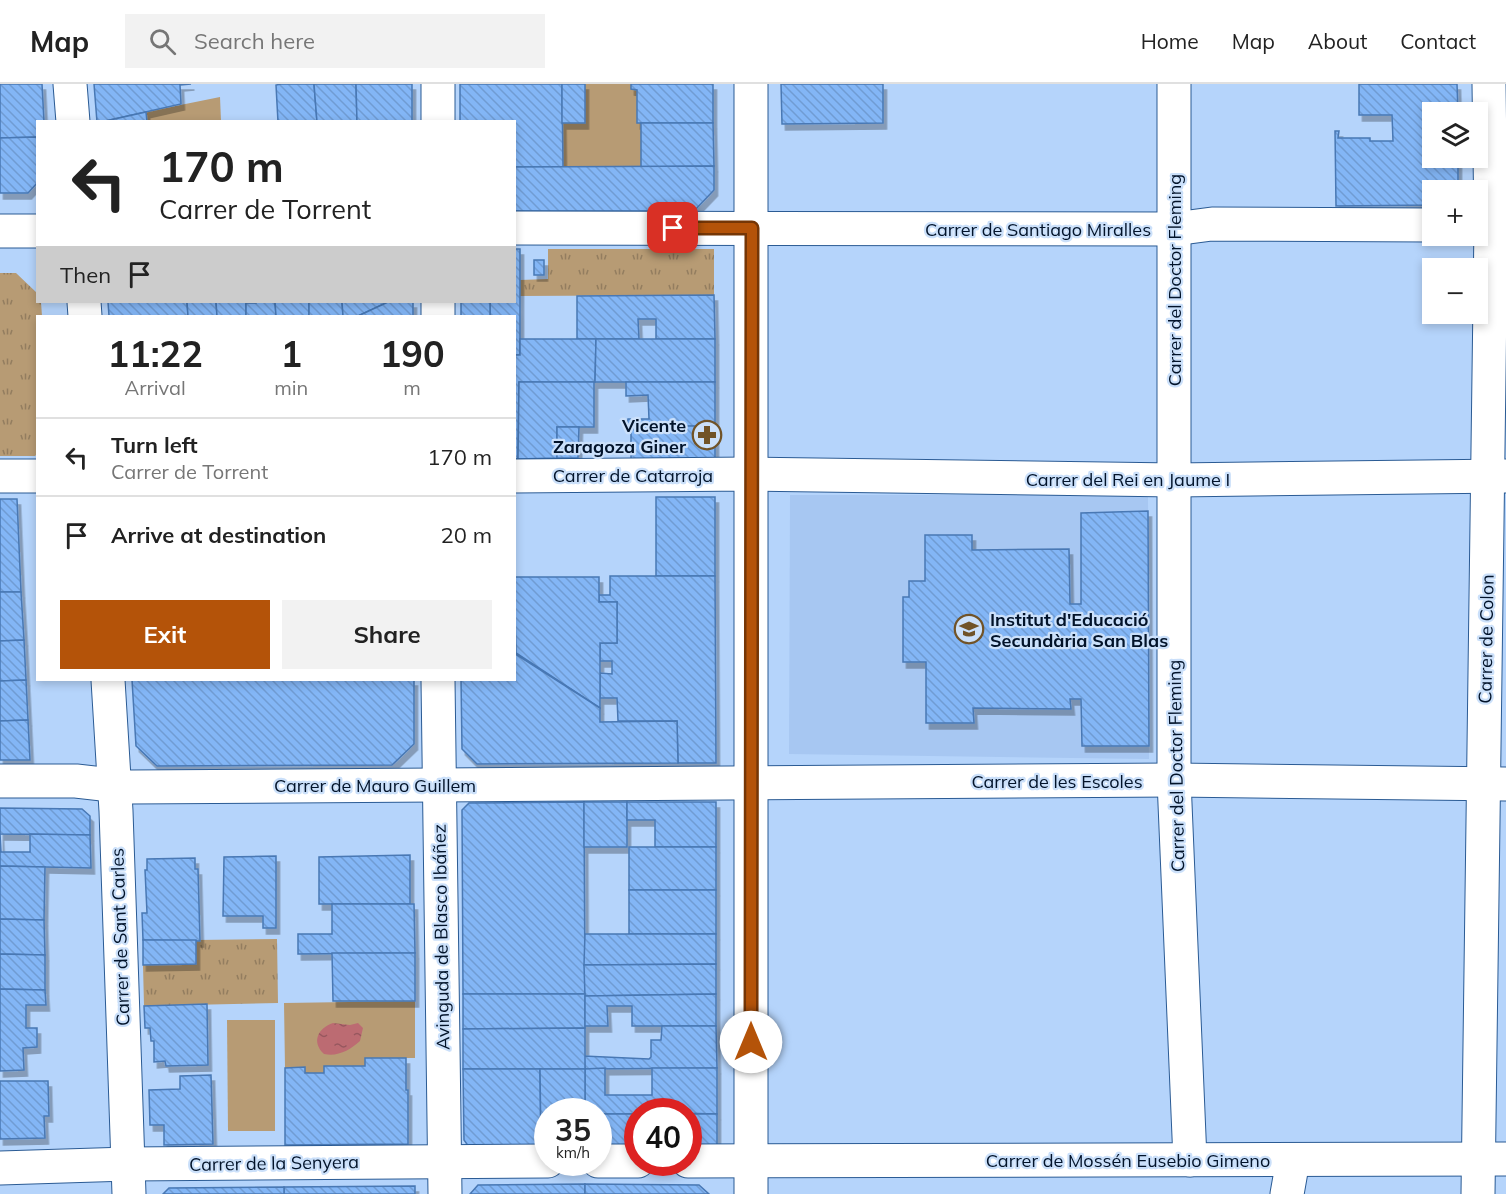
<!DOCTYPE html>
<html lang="en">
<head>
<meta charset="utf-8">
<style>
  :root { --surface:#fff; --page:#f2f2f2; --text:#222; --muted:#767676; --line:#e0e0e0; --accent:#b45309 }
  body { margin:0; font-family:Mulish,sans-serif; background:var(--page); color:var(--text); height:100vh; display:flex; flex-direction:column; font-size:22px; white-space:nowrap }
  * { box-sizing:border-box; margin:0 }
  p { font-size:20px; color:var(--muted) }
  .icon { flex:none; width:33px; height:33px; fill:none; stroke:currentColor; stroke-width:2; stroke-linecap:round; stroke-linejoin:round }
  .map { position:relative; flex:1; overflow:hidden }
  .side { position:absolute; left:36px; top:231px; width:480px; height:366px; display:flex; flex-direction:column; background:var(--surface); border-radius:0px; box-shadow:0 3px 9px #0003 }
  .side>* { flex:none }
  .top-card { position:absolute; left:36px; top:36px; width:480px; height:183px; border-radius:0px; box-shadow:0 3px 9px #0003; background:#fff; color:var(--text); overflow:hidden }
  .tools { position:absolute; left:1422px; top:18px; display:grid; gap:12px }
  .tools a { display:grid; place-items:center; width:66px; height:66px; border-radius:0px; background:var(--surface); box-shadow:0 3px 9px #0003; font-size:30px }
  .speed { position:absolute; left:534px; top:1014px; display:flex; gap:12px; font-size:30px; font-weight:700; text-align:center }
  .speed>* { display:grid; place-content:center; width:78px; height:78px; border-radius:50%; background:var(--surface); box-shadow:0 3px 9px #0003; line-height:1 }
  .speed small { font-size:15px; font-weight:400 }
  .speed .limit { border:9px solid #d22; background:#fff; color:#111 }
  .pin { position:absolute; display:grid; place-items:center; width:51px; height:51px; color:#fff; margin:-26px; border-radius:12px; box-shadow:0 3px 9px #0006 }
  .me { position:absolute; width:66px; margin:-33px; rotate:0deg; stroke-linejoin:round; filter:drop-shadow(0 0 4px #0008) }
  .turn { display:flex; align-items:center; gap:21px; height:126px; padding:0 24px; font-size:27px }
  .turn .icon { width:78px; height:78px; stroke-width:2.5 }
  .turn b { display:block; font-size:42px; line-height:51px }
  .then { display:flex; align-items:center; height:57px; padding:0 24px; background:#0003; gap:12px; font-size:22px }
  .eta { display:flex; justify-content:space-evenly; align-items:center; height:102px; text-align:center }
  .eta b { font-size:36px; font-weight:700; line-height:42px }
  .cta { display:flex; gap:12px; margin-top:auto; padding:12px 24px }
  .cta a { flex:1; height:69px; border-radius:0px; background:var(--accent); color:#fff; font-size:24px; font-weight:700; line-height:69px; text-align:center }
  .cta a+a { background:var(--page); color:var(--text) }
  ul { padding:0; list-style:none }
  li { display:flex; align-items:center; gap:18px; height:78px; padding:0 24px; border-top:2px solid var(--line) }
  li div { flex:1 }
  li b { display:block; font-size:22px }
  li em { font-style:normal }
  header { display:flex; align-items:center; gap:36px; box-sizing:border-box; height:84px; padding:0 30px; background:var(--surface); border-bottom:2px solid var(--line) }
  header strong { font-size:28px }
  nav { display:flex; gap:33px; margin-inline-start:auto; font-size:21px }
  .search { width:420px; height:54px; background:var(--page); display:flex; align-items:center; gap:15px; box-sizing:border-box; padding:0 21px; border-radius:0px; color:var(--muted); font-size:22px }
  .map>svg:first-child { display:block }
  .built { fill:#a7c7f2 }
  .grass { fill:url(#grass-tufts) }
  .garden { fill:#b79b74 }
  .water { fill:url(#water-ripples) }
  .building { fill:url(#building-back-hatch); stroke:#4878b4; stroke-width:1.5; filter:url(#shadow) }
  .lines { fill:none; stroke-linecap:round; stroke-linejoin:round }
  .minor-casing { stroke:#2b5b94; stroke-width:35 }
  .tertiary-casing { stroke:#2b5b94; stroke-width:35 }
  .minor { stroke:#fff; stroke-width:33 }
  .tertiary { stroke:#fff; stroke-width:33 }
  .route-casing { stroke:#753606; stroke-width:15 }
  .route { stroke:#b45309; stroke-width:10 }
  .labels { text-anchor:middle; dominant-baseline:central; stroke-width:4.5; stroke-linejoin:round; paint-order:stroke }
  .street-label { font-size:18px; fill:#02132a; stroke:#cbe0fa }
  .poi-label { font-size:18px; font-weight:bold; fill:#02132a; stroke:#cbe0fa; text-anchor:end }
</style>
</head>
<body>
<header>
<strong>Map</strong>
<div class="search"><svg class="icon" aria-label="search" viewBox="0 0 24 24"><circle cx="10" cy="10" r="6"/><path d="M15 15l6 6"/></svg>Search here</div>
<nav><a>Home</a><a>Map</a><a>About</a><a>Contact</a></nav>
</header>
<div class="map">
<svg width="1506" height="1110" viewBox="0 0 1506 1110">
  <defs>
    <pattern id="grass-tufts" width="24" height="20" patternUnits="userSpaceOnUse" patternTransform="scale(1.5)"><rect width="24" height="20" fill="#b79b74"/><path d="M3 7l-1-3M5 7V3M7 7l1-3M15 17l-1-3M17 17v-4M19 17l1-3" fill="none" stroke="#937d5f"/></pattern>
    <pattern id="water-ripples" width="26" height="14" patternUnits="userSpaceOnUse" patternTransform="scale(1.5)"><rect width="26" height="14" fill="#bc6b72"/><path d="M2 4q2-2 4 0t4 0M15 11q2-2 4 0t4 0" fill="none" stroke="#97575e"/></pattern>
    <pattern id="building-back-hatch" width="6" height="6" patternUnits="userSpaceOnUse" patternTransform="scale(1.5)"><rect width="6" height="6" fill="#83b6f6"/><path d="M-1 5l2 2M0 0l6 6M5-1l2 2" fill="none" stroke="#709cd3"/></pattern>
    <filter id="shadow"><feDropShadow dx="3.5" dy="6" stdDeviation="0" flood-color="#0004"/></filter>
  </defs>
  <rect width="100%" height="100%" fill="#b5d4fb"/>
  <path class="built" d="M790,411H1148L1149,675L789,670Z"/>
  <g class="grass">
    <path d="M548,165H714V211L520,212V196L548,195Z"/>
    <path d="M0,189H16L37,209L38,218H41L42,232H38V369L35,372H0Z"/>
    <path d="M277,855L278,919L144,922L143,881L196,880V856Z"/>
  </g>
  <g class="garden">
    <path d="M585,0H631V5L637,6V39H641V83H563L562,39H585Z"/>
    <path d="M220,13L221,37H147L146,28Z"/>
    <path d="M415,917V974H365V982H324V989H305L304,983L285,984L284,919Z"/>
    <path d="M227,936H275V1047H228Z"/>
  </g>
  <path class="water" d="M333,939L350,941L358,939L363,944L360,957C350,966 338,973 324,970C311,958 318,944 333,939Z"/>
  <g class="building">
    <path d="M0,0H42L44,38H38V53L0,54Z"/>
    <path d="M94,0H191L180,1L181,20L101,38H97Z"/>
    <path d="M281,0H314L317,38H278L276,1Z"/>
    <path d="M314,0H356L357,38H317Z"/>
    <path d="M356,0H412V37L357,38Z"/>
    <path d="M460,0H562L563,83H514V38H460Z"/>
    <rect x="562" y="0" width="23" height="39"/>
    <path d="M631,0H713V39H637V6L631,5Z"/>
    <path d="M781,0H883V39L782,40Z"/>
    <path d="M1359,0H1457L1458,28H1432V74H1458V106H1432V121L1336,122L1335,47H1339L1338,54H1370V57H1393L1392,31H1359Z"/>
    <path d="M146,28L147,38H101Z"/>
    <path d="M641,39H713L714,82L641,83Z"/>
    <path d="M38,53V98L28,109H0V54Z"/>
    <path d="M714,82V106L694,127H514V83Z"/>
    <path d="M514,165H520V271H514V232H490V218H514Z"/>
    <rect x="534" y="176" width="10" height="15"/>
    <path d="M714,211L715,255H656V235H638L639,255H577V212Z"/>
    <path d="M108,218H187L188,232H109Z"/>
    <path d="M187,218H216L217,232H188Z"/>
    <path d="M216,218H246V232H217Z"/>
    <path d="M256,218H275L276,232H246V219H256Z"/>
    <path d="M275,218H309V232H276Z"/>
    <path d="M309,218H342L343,232H309Z"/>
    <path d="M342,218H388L358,232H343Z"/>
    <path d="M388,218H413V232H358Z"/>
    <rect x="461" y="218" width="29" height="14"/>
    <path d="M520,255H596L595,298H519L518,375H514V271H520Z"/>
    <path d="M596,255H715V298H595Z"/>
    <path d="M519,298H594V343H557V374L518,375Z"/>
    <path d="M626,298H715V342L627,343L628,335H649L648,311L626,312Z"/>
    <path d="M631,342H715V374L631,375Z"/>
    <path d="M557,343H579L578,374H557Z"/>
    <rect x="656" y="413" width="59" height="79"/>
    <path d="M0,415H17L21,508H0Z"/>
    <path d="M1148,427L1149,662H1082L1081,615H1070L1071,625L973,624L974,639H926V578H903V513H909V497H925V451H972V466L1069,465L1070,520H1081V429Z"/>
    <path d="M610,492H715L716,679H678L677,637H618L617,614H600V589L612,590V577H600V559H617V518H599V511H610Z"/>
    <path d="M514,493H599V518H617V559H600V624L516,569Z"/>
    <path d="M0,508H21L24,556L0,557Z"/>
    <path d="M24,556L26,596L0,597V557Z"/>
    <path d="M514,569L600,624V638L677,637L678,679L477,680L462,665L461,596H514Z"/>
    <path d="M26,596L28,636L0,637V597Z"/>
    <path d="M132,596H414V660L392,681L157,682L136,662Z"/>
    <path d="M28,636L30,676H0V637Z"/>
    <path d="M584,718L585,910H463L462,726L469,719Z"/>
    <rect x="584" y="718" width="43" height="45"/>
    <path d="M627,718H716V763H655V736H627Z"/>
    <path d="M0,724L82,725L90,732V751L0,750Z"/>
    <path d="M0,750L1,768H30V750L90,751L91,784L0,782Z"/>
    <rect x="629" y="763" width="87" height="43"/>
    <path d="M410,771V820H319V773Z"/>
    <path d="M276,772V844H263V832H223L224,773Z"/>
    <path d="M195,774V785H198L200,857L143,856L142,829H147L145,786H147V775Z"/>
    <path d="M0,782L45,783L44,836L0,835Z"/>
    <rect x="629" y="806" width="87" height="44"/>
    <path d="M332,820H414L415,869L298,870V850H332Z"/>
    <path d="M0,835L44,836L45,871L0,870Z"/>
    <path d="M585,850H716V880L584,881Z"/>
    <path d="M143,856H196V880L143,881Z"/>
    <path d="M332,869H415V917H333Z"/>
    <path d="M0,870L45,871V906L0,905Z"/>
    <path d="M716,880V910L585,912L584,881Z"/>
    <path d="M0,905L45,906L46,921H26V944H37V963L23,964L24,986L0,987Z"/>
    <path d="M463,910H585V944L463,945Z"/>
    <path d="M716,910V942H632V922H607L608,942H585V912Z"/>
    <path d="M207,920L208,981L166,982L165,977L154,978V957H151L150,944H145L144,922Z"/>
    <path d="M662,942H716L717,984L585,985L584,972L649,975L651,973V956H661Z"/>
    <path d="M585,944V985H463V945Z"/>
    <path d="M365,974H406V1006H408V1060L285,1061V984L305,983V989H324V982H365Z"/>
    <path d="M605,984V1011H652V984H717V1030L638,1028V1030H598V1028H585V985Z"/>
    <path d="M463,985H540L541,1063H469L464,1056Z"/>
    <path d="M540,985H585V1028H548V1063H541Z"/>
    <path d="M211,991L213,1060L164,1061V1041H150L149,1006L180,1005V992Z"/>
    <path d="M0,997H48L49,1032H44L45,1054L0,1055Z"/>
    <rect x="598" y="1030" width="40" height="32"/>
    <rect x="688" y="1030" width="29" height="32"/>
    <path d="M585,1100V1110H470L478,1101Z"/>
    <path d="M585,1100L699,1101L709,1110H585Z"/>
    <path d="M415,1102V1110H284V1103Z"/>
    <path d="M284,1103V1110H163L169,1104Z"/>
  </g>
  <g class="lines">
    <g class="minor-casing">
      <g id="minor">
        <path d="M70,0L73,38"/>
        <path d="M438,0V38"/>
        <path d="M1174,0V696L1190,1076"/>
        <path d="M514,144L1174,145L1212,140L1432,141"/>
        <path d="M0,147H38"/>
        <path d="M84,218L85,232"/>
        <path d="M438,218V232"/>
        <path d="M0,392H38"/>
        <path d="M514,392L751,390L1175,396L1506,392"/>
        <path d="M108,596L116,727L129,1110"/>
        <path d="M438,596L445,1110"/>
        <path d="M0,697H76L129,703L1174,696L1506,700"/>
        <path d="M598,1077H638"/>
        <path d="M688,1077L1506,1075"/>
        <path d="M0,1084L128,1080L548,1077"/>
        <path d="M1287,1110L1293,1076"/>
        <path d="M1478,1110L1491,141L1489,0"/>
      </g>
    </g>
    <g class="tertiary-casing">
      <path id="tertiary" d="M751,0V1110"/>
    </g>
    <use href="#minor" class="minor"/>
    <use href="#tertiary" class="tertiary"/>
  </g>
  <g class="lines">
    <g class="route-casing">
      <path id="route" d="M673,144H752L751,958"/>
    </g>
    <use href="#route" class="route"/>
  </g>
  <defs>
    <g id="pharmacy-ring" transform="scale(1.5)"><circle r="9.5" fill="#cbe0fa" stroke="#715327" stroke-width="1.5"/><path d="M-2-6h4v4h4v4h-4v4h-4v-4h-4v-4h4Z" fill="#715327"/></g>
    <g id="school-ring" transform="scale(1.5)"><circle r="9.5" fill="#cbe0fa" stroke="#715327" stroke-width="1.5"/><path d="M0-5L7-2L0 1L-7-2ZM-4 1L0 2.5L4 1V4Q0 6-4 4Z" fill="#715327"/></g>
  </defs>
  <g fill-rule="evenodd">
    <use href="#pharmacy-ring" x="707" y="351"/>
    <use href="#school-ring" x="969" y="545"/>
  </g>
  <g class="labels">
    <g class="street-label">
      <text x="1038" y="145">Carrer de Santiago Miralles</text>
      <text transform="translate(1174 196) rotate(-90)">Carrer del Doctor Fleming</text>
      <text x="633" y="391">Carrer de Catarroja</text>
      <text x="1128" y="395">Carrer del Rei en Jaume I</text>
      <text transform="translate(1486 555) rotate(-89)">Carrer de Colon</text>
      <text transform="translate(1176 682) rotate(-91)">Carrer del Doctor Fleming</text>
      <text x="1057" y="697">Carrer de les Escoles</text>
      <text x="375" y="701">Carrer de Mauro Guillem</text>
      <text transform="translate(120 853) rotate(-92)">Carrer de Sant Carles</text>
      <text transform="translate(441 853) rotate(-91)">Avinguda de Blasco Ibáñez</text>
      <text x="1128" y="1076">Carrer de Mossén Eusebio Gimeno</text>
      <text transform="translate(274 1079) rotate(-1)">Carrer de la Senyera</text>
    </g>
    <g class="poi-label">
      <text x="686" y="341">Vicente<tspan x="686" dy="21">Zaragoza Giner</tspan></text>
      <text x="990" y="535" text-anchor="start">Institut d'Educació<tspan x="990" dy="21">Secundària San Blas</tspan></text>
    </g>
  </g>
</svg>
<div class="tools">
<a><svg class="icon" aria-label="layers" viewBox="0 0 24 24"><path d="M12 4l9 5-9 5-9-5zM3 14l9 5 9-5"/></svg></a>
<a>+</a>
<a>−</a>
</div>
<div class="speed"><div>35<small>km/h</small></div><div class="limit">40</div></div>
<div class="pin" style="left:673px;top:144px;background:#d93025"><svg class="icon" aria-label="arrive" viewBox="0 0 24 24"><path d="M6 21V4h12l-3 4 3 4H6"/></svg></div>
<svg class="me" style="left:751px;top:958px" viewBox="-20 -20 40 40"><circle r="19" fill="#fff"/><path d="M0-13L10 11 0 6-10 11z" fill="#b45309"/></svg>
<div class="top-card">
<div class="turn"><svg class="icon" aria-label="left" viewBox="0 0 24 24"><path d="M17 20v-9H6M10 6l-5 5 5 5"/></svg><div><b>170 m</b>Carrer de Torrent</div></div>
<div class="then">Then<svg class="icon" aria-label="arrive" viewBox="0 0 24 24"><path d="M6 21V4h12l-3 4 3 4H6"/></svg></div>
</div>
<section class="side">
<div class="eta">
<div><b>11:22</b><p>Arrival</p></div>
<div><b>1</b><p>min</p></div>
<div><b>190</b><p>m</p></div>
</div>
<ul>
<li><svg class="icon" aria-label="left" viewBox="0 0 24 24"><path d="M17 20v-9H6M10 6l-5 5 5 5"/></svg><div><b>Turn left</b><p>Carrer de Torrent</p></div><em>170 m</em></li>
<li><svg class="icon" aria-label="arrive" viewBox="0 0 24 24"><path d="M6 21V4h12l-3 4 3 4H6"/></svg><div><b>Arrive at destination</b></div><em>20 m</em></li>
</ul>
<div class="cta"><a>Exit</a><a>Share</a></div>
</section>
</div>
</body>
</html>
